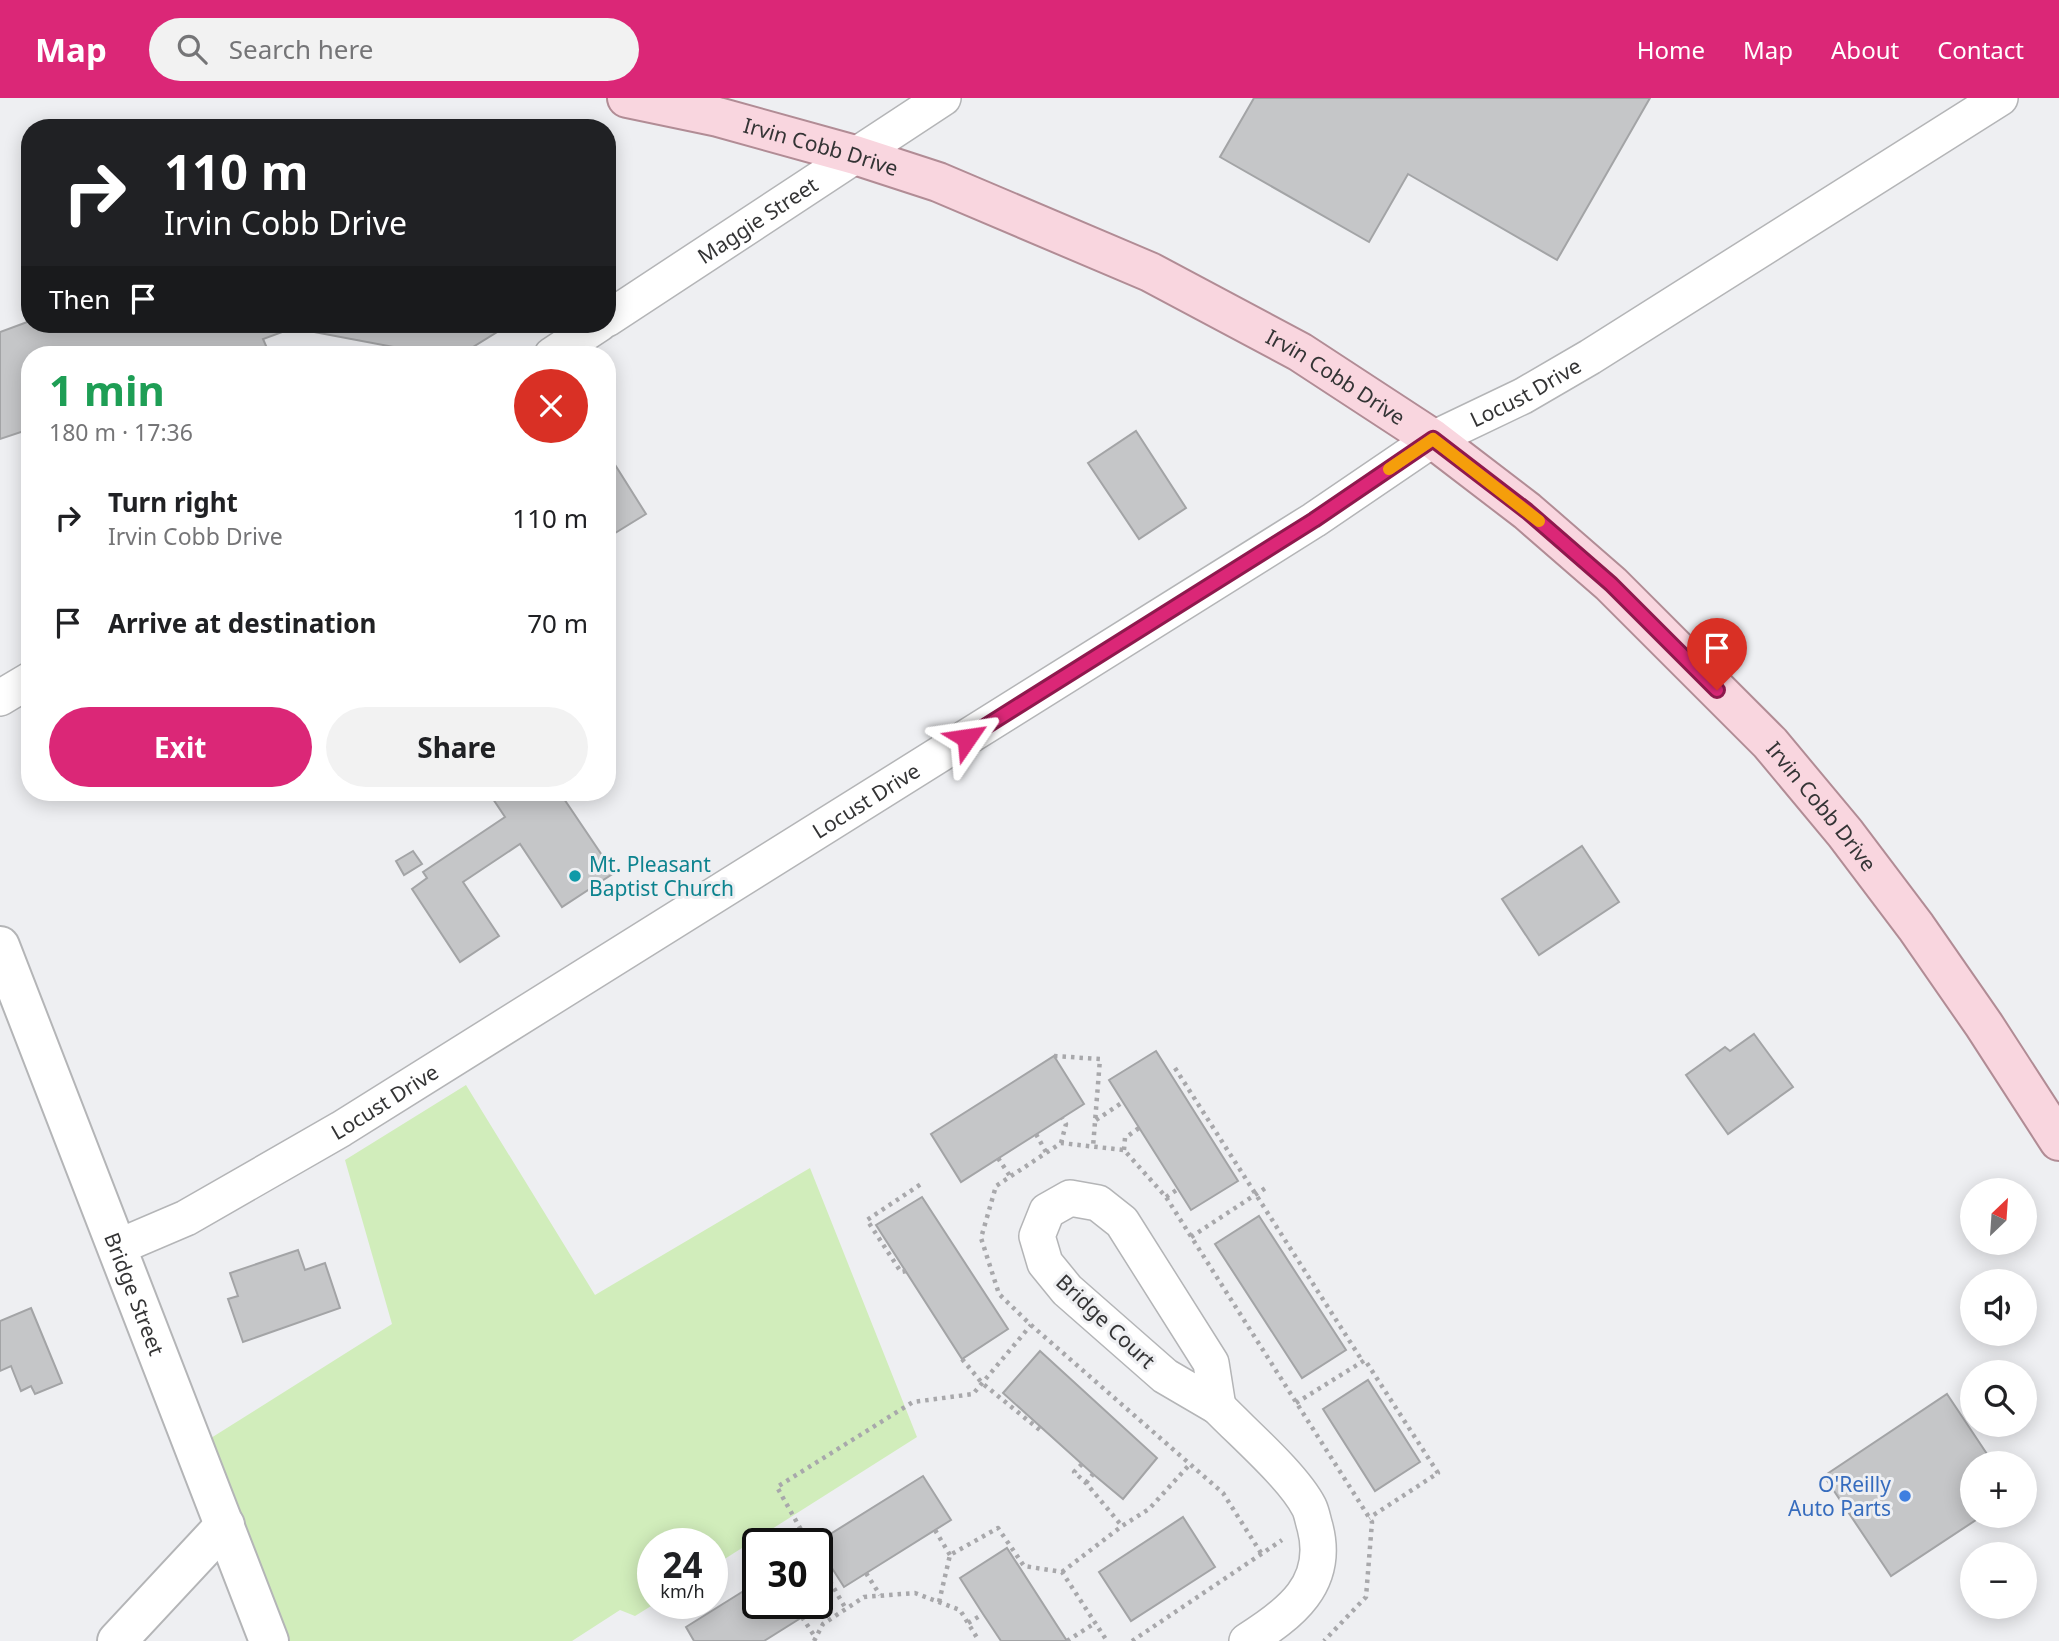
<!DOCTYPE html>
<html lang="en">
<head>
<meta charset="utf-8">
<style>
  :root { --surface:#fff; --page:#f2f2f2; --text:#202124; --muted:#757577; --accent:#db2777 }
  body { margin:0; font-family:"Noto Sans",sans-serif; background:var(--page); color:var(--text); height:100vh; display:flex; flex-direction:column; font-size:26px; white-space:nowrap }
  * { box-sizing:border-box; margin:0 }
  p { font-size:23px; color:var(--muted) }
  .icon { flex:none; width:38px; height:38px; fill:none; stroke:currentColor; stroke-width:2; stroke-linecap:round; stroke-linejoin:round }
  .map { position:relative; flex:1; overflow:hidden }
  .drawer { position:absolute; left:21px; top:248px; width:595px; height:455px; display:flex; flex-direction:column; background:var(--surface); border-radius:28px; box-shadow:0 4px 18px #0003 }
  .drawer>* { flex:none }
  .guide { position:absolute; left:21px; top:21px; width:595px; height:214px; border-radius:28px; box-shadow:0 4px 18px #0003; background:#202124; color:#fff; overflow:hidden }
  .needle { width:46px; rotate:25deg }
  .fabs { position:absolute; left:1960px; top:1080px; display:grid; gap:14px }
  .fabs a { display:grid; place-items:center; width:77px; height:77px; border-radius:50%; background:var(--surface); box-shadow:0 4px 18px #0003; font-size:35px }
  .speed { position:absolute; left:637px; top:1430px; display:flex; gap:14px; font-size:35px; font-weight:700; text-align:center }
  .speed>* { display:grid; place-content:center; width:91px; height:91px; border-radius:50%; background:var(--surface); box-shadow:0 4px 18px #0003; line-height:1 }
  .speed small { font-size:18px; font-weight:400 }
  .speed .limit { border:4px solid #111; border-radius:10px; background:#fff; color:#111 }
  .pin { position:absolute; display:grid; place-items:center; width:60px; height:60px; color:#fff; margin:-72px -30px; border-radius:50% 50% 50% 0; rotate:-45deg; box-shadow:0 0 7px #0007 }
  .pin .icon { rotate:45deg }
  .me { position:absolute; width:77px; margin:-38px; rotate:58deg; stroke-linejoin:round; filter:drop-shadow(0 0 5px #0008) }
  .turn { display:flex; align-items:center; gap:24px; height:147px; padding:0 28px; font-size:32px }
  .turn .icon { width:91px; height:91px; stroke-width:2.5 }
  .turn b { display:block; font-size:49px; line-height:60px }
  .then { display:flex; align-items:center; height:66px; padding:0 28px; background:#0003; gap:14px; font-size:26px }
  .round { display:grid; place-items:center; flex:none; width:74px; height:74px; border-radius:37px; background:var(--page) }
  .summary { display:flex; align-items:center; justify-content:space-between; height:119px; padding:0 28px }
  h1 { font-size:42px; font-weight:700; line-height:52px; color:#1e9e55 }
  .action { display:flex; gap:14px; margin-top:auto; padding:14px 28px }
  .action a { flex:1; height:80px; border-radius:42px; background:var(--accent); color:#fff; font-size:28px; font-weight:700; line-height:80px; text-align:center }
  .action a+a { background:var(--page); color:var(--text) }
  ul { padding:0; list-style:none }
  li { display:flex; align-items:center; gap:21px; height:105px; padding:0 28px }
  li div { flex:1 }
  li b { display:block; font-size:26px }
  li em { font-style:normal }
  header { display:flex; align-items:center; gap:42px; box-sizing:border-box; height:98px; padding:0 35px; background:var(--accent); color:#fff }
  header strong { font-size:33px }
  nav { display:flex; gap:38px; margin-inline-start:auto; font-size:24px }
  .search { width:490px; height:63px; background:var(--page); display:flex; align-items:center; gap:18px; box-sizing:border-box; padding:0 24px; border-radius:38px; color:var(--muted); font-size:26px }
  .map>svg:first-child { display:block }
  .green { fill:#d1edbb }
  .building { fill:#c5c6c8; stroke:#a3a4a6; stroke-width:2 }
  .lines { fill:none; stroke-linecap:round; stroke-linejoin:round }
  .street-casing { stroke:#b4b5b7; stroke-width:38 }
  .secondary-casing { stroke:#b4b5b7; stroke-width:42 }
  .primary-casing { stroke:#b18c95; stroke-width:42 }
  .path { stroke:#a8a8ab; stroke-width:4.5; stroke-dasharray:3.5 5; stroke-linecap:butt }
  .street { stroke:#fff; stroke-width:35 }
  .secondary { stroke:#fff; stroke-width:38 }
  .primary { stroke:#f9d6df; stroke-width:38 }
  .route-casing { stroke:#8e194d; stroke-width:18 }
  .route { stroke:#db2777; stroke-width:12 }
  .slow { stroke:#f59e0b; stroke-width:12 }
  .culture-dot { fill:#0f9aa8; stroke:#eeeff2; stroke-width:2.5 }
  .shop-dot { fill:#3f7fe0; stroke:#eeeff2; stroke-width:2.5 }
  .labels { text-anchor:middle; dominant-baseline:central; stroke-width:6; stroke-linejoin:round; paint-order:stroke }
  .street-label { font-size:21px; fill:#343435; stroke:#eeeff2 }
  .culture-label { font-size:21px; fill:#0d838f; stroke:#eeeff2; text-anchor:start }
  .shop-label { font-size:21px; fill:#366cbe; stroke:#eeeff2; text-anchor:end }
</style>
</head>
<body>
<header>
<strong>Map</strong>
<div class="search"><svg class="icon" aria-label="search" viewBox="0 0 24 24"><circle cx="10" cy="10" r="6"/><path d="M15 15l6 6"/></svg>Search here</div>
<nav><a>Home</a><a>Map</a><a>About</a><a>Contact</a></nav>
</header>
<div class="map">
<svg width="2059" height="1543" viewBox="0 0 2059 1543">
  <rect width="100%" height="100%" fill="#eeeff2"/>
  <path class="green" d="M466,987L595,1197L810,1070L917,1339L712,1469V1446H653V1505H656L635,1518L620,1512L572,1543H290L211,1340L392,1226L345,1062Z"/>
  <g class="building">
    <path d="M1254,0H1650L1557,162L1408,76L1369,144L1220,59Z"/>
    <path d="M30,223V226H510L460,257H436L293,230L263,241L270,257H30V331L0,341V234Z"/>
    <path d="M1136,333L1186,410L1139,441L1088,365Z"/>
    <path d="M607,354L646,416L607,440Z"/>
    <path d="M489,695H560L614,775L562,809L520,746L463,784L499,838L460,864L412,791L427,780L423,774L505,719Z"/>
    <path d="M1582,748L1619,804L1539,857L1502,801Z"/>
    <path d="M413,753L422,766L404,777L396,763Z"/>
    <path d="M1754,936L1793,989L1728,1036L1686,977L1725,949L1730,953Z"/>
    <path d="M1156,953L1238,1083L1191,1112L1109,982Z"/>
    <path d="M1054,958L1084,1006L961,1084L931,1036Z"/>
    <path d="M922,1099L1008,1231L962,1261L876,1127Z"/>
    <path d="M1259,1118L1346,1252L1302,1280L1215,1146Z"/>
    <path d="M298,1152L305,1172L325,1165L340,1210L243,1244L228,1201L238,1198L230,1175Z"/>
    <path d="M31,1210L62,1285L35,1296L31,1288L21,1293L11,1268L0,1273V1223Z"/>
    <path d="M1040,1253L1157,1360L1123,1401L1093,1376L1003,1295Z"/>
    <path d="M1368,1282L1420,1364L1375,1393L1323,1311Z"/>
    <path d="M1947,1296L1993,1365H1972V1418H1982L1891,1478L1824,1378Z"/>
    <path d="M923,1378L951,1422L844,1489L816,1445Z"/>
    <path d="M1183,1419L1215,1469L1131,1523L1099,1474Z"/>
    <path d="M1007,1450L1067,1543H1001L983,1516L960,1480Z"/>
    <path d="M758,1484V1505H817V1503L820,1508L764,1543H694L686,1529Z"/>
  </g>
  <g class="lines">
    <g class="street-casing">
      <g id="street">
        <path id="s1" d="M607,221L943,0"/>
        <path d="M552,257L599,226"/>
        <path d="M0,600L30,582"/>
        <path d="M1070,1100L1098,1105L1122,1124L1211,1265L1218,1309L1165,1278L1067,1192L1045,1165L1037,1138L1047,1113Z"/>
        <path id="s2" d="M118,1149L186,1120L341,1031L1314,422L1433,341L1523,298L1590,259L2000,0"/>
        <path d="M1218,1309C1243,1335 1293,1378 1309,1409C1312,1415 1313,1423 1315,1429C1330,1486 1290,1516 1247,1543"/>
      </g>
    </g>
    <g class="secondary-casing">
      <g id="secondary">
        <path id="s3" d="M0,848L269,1543"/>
        <path d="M117,1543L225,1427"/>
      </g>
    </g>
    <g class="primary-casing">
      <g id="primary">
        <path id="s4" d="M627,0L718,19L855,57L938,84L1150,174L1300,254L1433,341L1527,413L1611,486L1770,645L1845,735L1916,829L1984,927L2059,1043"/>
      </g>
    </g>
    <g class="path">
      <path d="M1054,958L1100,961L1093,1049"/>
      <path d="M1175,970L1363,1264"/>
      <path d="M1096,1022L1123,1004"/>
      <path d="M1036,1036L1046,1054"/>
      <path d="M1061,1045L1066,1026L1062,1020"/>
      <path d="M1124,1052L1125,1040L1139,1030"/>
      <path d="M998,1060L1010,1078"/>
      <path d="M1166,1099L1178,1091"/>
      <path d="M1191,1139L1267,1089"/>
      <path d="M906,1173L901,1174L867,1122L921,1086"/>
      <path d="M962,1261L982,1285L1041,1333L1043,1330"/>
      <path d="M1296,1305L1365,1262L1438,1375L1369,1420"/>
      <path d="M1082,1366L1074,1374L1086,1385L1122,1428"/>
      <path d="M1086,1385L1093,1376"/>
      <path d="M935,1432L950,1457"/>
      <path d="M809,1446L777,1389L913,1304L973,1296L1031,1227"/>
      <path d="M1261,1455L1223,1395L1031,1227L999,1196L981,1140L996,1088L1061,1045L1124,1052L1166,1099L1372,1424L1366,1499L1324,1543"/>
      <path d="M817,1461L846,1511"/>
      <path d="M1062,1474L1122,1428L1149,1411L1191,1365"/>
      <path d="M866,1475L880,1497"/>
      <path d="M939,1504L950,1457L998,1430L1024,1468L1062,1474L1107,1543"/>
      <path d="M802,1519L815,1539"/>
      <path d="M968,1525L983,1516"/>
      <path d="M814,1543L823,1526L864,1499L915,1495L960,1512L979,1543"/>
      <path d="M1067,1543L1095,1525"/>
      <path d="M1132,1543L1282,1442"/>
    </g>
    <use href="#street" class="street"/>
    <use href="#secondary" class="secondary"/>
    <use href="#primary" class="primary"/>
  </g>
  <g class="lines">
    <g class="route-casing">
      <path id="route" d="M967,640L1314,422L1433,341L1527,413L1611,486L1717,592"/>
    </g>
    <use href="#route" class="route"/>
    <path class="slow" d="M1389,371L1433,341L1539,423"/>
  </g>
  <circle class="culture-dot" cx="575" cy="778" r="7"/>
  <circle class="shop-dot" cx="1905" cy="1398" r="7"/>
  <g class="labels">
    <g class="street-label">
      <text stroke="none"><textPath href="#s4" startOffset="200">Irvin Cobb Drive</textPath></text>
      <text stroke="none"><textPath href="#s1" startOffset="180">Maggie Street</textPath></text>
      <text stroke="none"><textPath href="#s4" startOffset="766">Irvin Cobb Drive</textPath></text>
      <text stroke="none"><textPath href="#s2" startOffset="1648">Locust Drive</textPath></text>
      <text stroke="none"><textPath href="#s2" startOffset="872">Locust Drive</textPath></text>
      <text stroke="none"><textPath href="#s4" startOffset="1418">Irvin Cobb Drive</textPath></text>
      <text stroke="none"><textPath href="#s2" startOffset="304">Locust Drive</textPath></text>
      <text stroke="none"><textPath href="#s3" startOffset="373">Bridge Street</textPath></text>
      <text transform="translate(1106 1223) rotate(43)">Bridge Court</text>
    </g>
    <g class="culture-label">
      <text x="589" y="766">Mt. Pleasant<tspan x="589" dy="24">Baptist Church</tspan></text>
    </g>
    <g class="shop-label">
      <text x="1891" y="1386">O'Reilly<tspan x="1891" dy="24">Auto Parts</tspan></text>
    </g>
  </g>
</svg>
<div class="fabs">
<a><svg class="needle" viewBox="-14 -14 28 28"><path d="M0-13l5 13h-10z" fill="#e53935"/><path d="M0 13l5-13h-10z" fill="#757577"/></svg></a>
<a><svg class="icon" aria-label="sound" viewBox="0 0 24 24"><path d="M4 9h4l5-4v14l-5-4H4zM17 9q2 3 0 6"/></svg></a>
<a><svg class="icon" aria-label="search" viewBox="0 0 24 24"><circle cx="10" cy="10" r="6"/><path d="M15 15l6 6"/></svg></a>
<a>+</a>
<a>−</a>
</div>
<div class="speed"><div>24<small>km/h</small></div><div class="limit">30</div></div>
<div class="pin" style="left:1717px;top:592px;background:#d93025"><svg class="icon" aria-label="arrive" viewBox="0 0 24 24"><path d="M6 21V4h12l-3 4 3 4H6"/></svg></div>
<svg class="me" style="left:967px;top:640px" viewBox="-20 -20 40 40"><path d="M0-17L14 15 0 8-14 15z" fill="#db2777" stroke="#fff" stroke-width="4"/></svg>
<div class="guide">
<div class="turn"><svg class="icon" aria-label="right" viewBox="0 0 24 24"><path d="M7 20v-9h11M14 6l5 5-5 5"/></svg><div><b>110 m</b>Irvin Cobb Drive</div></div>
<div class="then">Then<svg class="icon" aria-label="arrive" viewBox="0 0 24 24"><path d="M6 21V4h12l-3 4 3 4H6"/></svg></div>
</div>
<section class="drawer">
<div class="summary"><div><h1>1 min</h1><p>180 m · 17:36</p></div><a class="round" style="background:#d93025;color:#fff"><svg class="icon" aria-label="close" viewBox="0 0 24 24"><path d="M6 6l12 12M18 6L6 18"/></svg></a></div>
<ul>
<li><svg class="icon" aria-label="right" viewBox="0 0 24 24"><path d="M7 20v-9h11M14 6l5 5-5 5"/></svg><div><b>Turn right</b><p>Irvin Cobb Drive</p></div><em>110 m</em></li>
<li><svg class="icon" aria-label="arrive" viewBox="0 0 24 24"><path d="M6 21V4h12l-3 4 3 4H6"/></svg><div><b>Arrive at destination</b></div><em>70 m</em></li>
</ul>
<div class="action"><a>Exit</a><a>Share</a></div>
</section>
</div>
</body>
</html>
